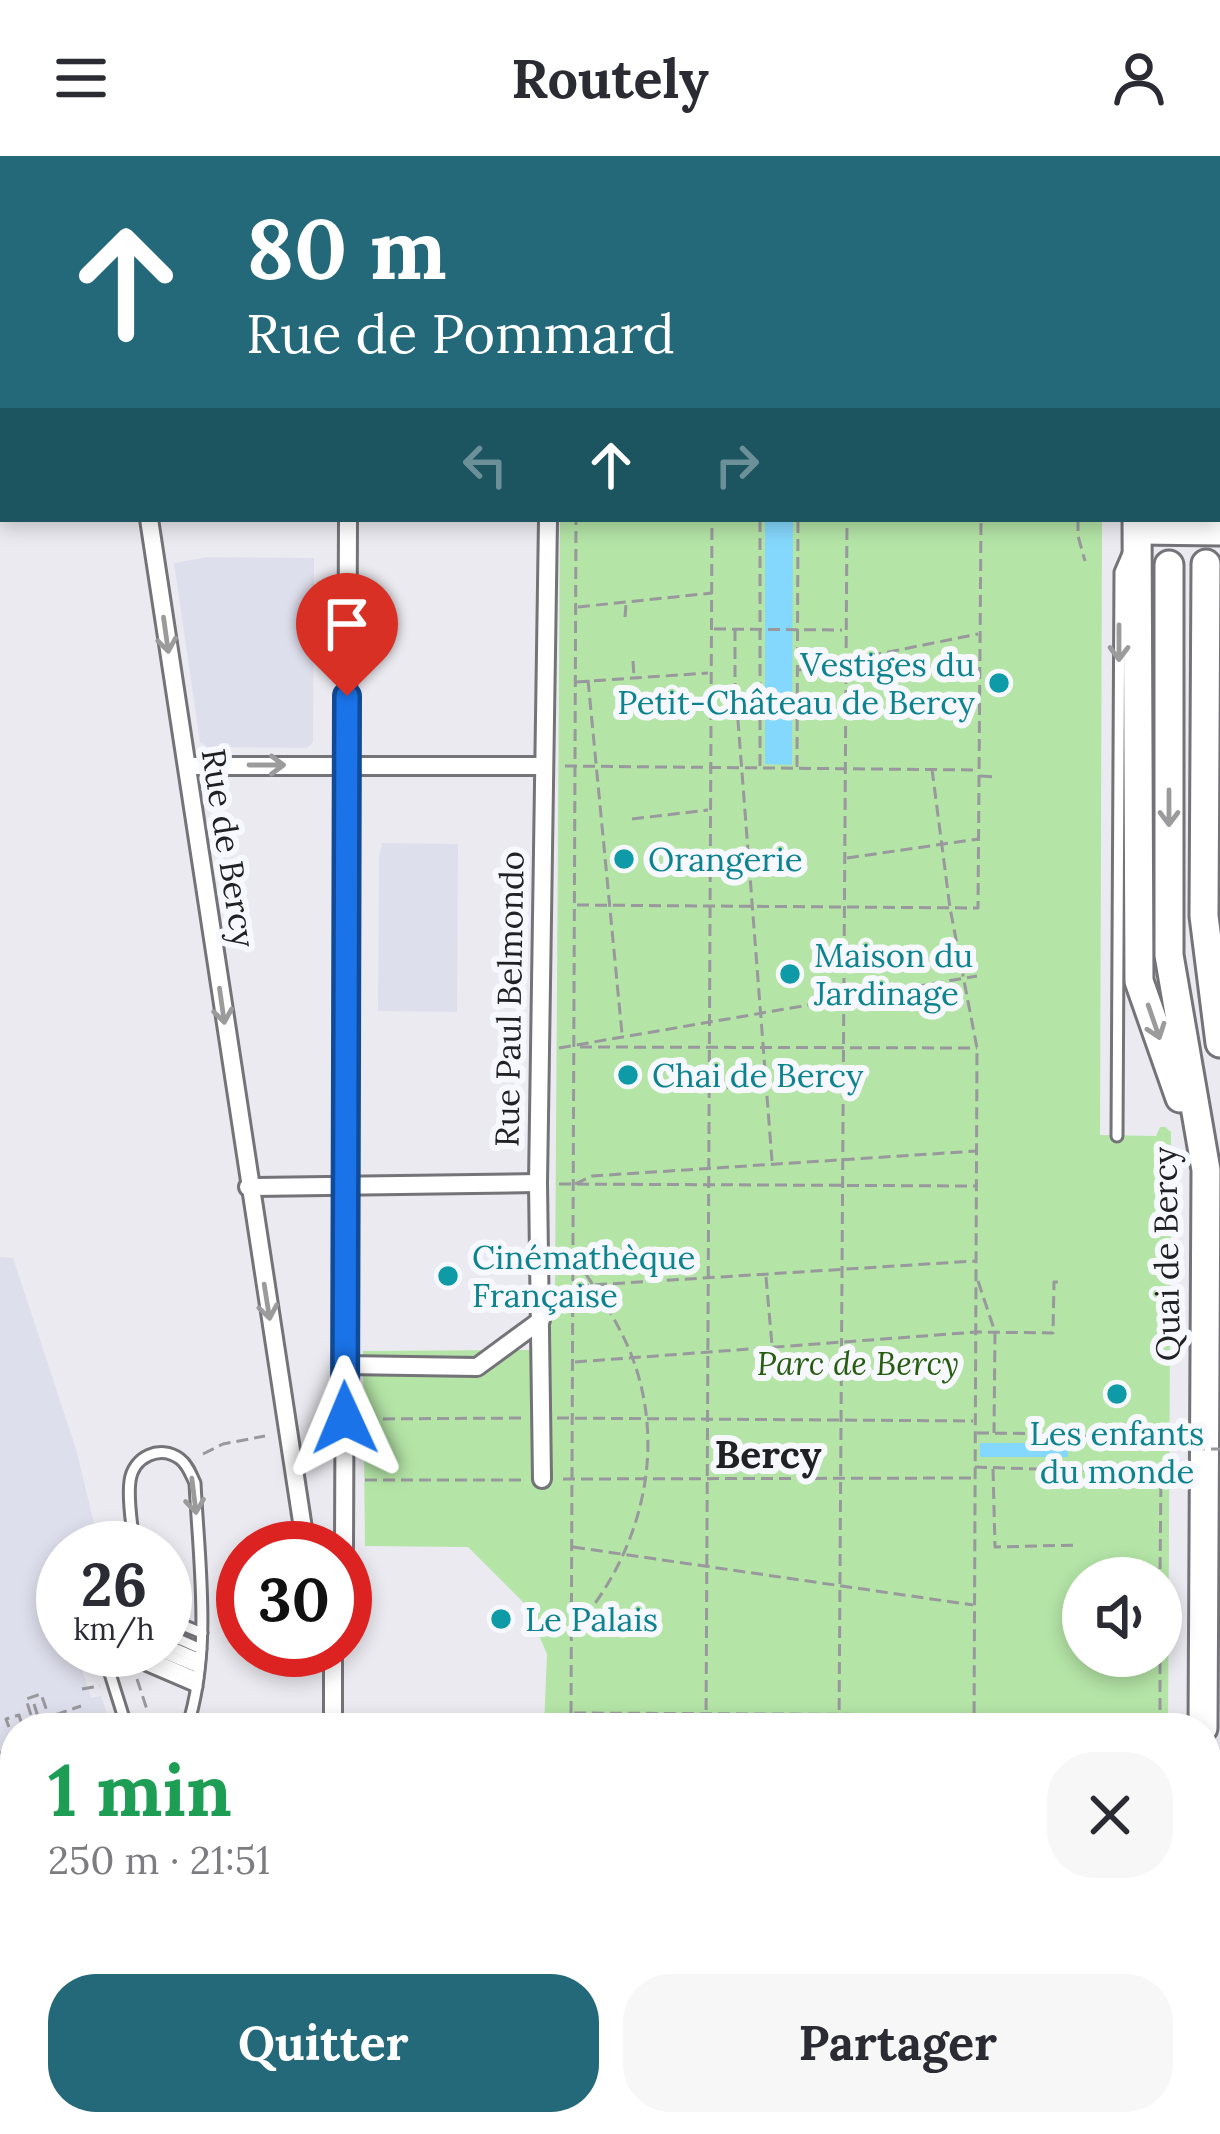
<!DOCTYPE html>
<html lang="fr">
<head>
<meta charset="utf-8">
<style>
  :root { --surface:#fff; --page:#f7f7f7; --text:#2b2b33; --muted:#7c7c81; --accent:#246979 }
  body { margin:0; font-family:Lora,serif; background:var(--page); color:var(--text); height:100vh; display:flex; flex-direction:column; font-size:45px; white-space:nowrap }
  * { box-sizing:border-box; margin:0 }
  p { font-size:39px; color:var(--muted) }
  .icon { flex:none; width:66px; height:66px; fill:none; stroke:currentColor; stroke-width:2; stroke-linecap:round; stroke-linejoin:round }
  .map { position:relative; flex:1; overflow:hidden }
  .drawer { position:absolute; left:0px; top:1557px; width:1221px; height:423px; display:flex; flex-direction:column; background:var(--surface); border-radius:48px 48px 0 0; box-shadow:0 6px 18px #0003 }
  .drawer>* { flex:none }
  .top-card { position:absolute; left:0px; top:0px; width:1221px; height:366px; box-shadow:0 6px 18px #0003; background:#246979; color:#fff; overflow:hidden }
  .fabs { position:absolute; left:1062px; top:1401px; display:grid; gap:24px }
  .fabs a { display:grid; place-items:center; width:120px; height:120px; border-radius:50%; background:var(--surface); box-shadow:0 6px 18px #0003; font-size:60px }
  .speed { position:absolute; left:36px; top:1365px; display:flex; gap:24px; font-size:60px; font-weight:700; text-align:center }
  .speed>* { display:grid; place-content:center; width:156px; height:156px; border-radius:50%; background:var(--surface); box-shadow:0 6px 18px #0003; line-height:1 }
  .speed small { font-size:30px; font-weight:400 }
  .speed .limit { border:18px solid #d22; background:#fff; color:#111 }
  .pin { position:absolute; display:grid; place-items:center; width:102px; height:102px; color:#fff; margin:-123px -51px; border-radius:50% 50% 50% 0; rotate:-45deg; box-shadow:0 0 12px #0007 }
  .pin .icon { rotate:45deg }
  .me { position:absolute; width:132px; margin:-66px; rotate:359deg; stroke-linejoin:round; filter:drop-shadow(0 0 9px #0008) }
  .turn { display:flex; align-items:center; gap:42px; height:252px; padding:0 48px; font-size:54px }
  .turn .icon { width:156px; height:156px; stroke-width:2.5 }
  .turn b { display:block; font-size:84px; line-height:102px }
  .lanes { display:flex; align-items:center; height:114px; padding:0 48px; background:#0003; justify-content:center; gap:60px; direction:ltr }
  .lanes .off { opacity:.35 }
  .round { display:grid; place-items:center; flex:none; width:126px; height:126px; border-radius:48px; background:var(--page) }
  .headline { display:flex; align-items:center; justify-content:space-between; height:204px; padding:0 48px }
  h1 { font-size:72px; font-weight:700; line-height:90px; color:#1e9e55 }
  .primary-button { display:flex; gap:24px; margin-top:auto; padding:24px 48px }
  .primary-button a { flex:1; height:138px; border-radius:48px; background:var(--accent); color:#fff; font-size:48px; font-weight:700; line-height:138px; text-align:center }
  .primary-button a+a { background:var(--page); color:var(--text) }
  header { display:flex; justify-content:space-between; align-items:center; height:156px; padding:0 48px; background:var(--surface); font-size:54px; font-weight:700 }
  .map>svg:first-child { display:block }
  .built { fill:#dedfec }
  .park { fill:#b4e4a6; fill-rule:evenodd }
  .water { fill:#85d8fd }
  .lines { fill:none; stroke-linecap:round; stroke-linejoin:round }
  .lane-casing { stroke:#737378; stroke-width:15 }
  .street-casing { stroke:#737378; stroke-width:22 }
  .secondary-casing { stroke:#737378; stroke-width:30 }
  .primary-casing { stroke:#737378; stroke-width:33 }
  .path { stroke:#98989d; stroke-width:3; stroke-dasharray:12 6; stroke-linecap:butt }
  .lane { stroke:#fff; stroke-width:9 }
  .street { stroke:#fff; stroke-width:16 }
  .secondary { stroke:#fff; stroke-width:24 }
  .primary { stroke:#fff; stroke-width:27 }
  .path-bridge { stroke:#98989d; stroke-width:3; stroke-dasharray:12 6; stroke-linecap:butt }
  .oneway { stroke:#9b9b9c }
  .route-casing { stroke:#114b97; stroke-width:30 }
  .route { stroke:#1a73e8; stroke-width:21 }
  .culture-dot { fill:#0f9aa8; stroke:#f7f8fd; stroke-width:4.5 }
  .labels { text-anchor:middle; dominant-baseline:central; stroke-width:12; stroke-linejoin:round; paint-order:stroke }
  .culture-label { font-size:33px; fill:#0d838f; stroke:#f7f8fd; text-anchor:start }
  .street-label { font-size:33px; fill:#212123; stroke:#f7f8fd }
  .park-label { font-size:33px; font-style:italic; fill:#275d11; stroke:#f7f8fd }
  .quarter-label { font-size:39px; font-weight:bold; fill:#212123; stroke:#f7f8fd }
</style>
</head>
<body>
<header><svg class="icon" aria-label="menu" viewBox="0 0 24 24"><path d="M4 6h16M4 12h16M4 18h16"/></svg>Routely<svg class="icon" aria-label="person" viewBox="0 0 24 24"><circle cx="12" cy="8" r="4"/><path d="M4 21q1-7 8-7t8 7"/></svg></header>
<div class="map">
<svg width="1220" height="1978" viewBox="0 0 1220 1978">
  <rect width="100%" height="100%" fill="#eaeaf0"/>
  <g class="built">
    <path d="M208,401L314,402L313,586L307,592L207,591L200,586L174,407Z"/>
    <path d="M382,687L458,688L457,856L378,855L379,701Z"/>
    <path d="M0,1101L13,1102L76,1293L100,1392H63V1494H76L91,1542L101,1540L112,1572H15V1620L0,1624Z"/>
  </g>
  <g class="park">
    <path d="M565,0H1106L565,3Z"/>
    <path d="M560,363H1102L1100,979L1156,980L1160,971H1165L1171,976L1168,1572H544L547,1498L526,1449L468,1391L365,1390L363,1195L530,1194L555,1139ZM1083,1422H1161V1500H1083Z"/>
  </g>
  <g class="water">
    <path d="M765,363H793L792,609L765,608Z"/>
    <rect x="980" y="1287" width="88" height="14"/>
  </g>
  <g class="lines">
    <g class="lane-casing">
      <g id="lane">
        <path d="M1117,980L1120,416L1129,395"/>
        <path d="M134,1392C133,1371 127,1346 130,1325C133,1301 160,1288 180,1303C188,1309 191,1319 195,1327C199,1408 212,1494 187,1572"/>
        <path d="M165,1462L202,1477"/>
        <path d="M165,1477L201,1493"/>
        <path d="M165,1488L200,1503"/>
        <path d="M133,1494L198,1522"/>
        <path d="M156,1494L199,1512"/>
        <path d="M127,1572L107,1508L111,1500L120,1498L197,1531"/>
        <path d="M0,1641L15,1636"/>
        <path d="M0,1667L15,1662"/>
        <path d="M0,1751L15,1741"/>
      </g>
    </g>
    <g class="street-casing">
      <g id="street">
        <path d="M271,0L272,3"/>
        <path d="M357,3V0"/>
        <path d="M541,3V0"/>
        <path d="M0,20H3"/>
        <path d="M149,363L306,1392"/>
        <path d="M187,610H542"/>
        <path d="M248,1031L538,1027"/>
        <path d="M344,1209L477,1211L541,1164"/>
        <path d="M542,1323L538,1027L548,363"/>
        <path d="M344,1392L348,363"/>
        <path d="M333,1494V1572"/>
        <path d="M0,1790L15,1780"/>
        <path d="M0,1857L15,1860"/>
        <path d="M342,1978V1965"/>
      </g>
    </g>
    <g class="secondary-casing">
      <g id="secondary">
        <path d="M48,3V0"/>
        <path d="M0,313H3"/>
        <path d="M1218,321H1220"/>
      </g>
    </g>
    <g class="primary-casing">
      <g id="primary">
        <path d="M1132,0V3"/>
        <path d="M1162,0V3"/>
        <path d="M1209,3V0"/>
        <path d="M1218,270H1220"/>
        <path d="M1137,363L1139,825L1180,942"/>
        <path d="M1138,374L1220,375"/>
        <path d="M1206,408L1204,760L1220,887"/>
        <path d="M1169,409V799L1206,1014L1203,1572"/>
        <path d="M1206,1960L1220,1876"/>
        <path d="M1131,1978V1965"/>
        <path d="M1164,1978L1166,1965"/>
      </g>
    </g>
    <g class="path">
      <path d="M628,0L630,3"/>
      <path d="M661,0L662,3"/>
      <path d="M778,0V3"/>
      <path d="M847,0V3"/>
      <path d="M983,0V3"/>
      <path d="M579,3V0"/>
      <path d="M713,3V0"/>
      <path d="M900,3L901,0"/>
      <path d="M936,3L937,0"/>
      <path d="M1008,3V0"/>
      <path d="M1044,3L1045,0"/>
      <path d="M1078,363V380L1085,405"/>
      <path d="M578,451L712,437"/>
      <path d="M625,461L626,448"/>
      <path d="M714,473L842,474"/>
      <path d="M735,473V526L772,1005"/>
      <path d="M633,505L634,521"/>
      <path d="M799,514L978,478"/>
      <path d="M588,524L622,878"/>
      <path d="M576,526L708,517"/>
      <path d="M565,610L976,614"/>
      <path d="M760,610V363"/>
      <path d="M797,611L798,363"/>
      <path d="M932,613L950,752L977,892L974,1572"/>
      <path d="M980,620L998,621"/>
      <path d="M632,663L708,654"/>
      <path d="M847,702L978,683"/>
      <path d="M577,749L978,752L981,363"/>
      <path d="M580,891L977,892"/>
      <path d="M559,892L977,820"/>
      <path d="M817,921L824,925L820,931L814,927Z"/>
      <path d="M709,933L813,926"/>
      <path d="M559,1028L975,1030"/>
      <path d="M575,1028L592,1020L977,995"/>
      <path d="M766,1121L772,1189"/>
      <path d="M978,1125L995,1176L994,1277"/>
      <path d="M577,1130L975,1105"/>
      <path d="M575,1206L977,1176L1053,1177L1054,1126H1060"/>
      <path d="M557,1262L973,1265"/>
      <path d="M365,1263L524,1262"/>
      <path d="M977,1277L1082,1278L1103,1292"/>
      <path d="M203,1298L223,1288L265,1280"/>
      <path d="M975,1311L1161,1317L1160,1422"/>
      <path d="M993,1313L995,1391L1079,1389"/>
      <path d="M563,1323L973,1322"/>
      <path d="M365,1324H523"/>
      <path d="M573,1391L973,1449"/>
      <path d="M573,1475C640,1400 669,1295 631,1198C617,1163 595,1133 575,1101"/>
      <path d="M137,1523L153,1572"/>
      <path d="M82,1533L100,1530"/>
      <path d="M34,1548L39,1564L49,1561L41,1538L26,1543L35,1572"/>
      <path d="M571,1557L576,363"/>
      <path d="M52,1572L49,1561L81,1550"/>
      <path d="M572,1572L571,1557L974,1559"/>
      <path d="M706,1572L712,363"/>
      <path d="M839,1572L847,363"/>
      <path d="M1160,1572V1500"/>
      <path d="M15,1588L6,1563L19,1559L23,1572"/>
      <path d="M0,1597L15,1592"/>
      <path d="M451,1965L463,1978"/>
      <path d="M475,1965L488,1978"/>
      <path d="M1090,1965V1978"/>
      <path d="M369,1978L370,1972L381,1973L391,1965"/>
      <path d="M492,1978L511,1965"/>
      <path d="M1016,1978V1965"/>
      <path d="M1055,1978L1069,1965"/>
    </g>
    <use href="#lane" class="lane"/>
    <use href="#street" class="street"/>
    <use href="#secondary" class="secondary"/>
    <use href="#primary" class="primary"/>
    <path class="path-bridge" d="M1103,1292L1220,1293"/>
  </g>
  <defs><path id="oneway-shaft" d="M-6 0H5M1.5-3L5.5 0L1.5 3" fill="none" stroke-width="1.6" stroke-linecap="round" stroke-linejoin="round" transform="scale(3)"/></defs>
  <g class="oneway">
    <use href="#oneway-shaft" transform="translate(166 479) rotate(82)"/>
    <use href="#oneway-shaft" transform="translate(1119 487) rotate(90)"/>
    <use href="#oneway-shaft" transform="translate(267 609)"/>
    <use href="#oneway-shaft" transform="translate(1169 652) rotate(90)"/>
    <use href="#oneway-shaft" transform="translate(222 850) rotate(82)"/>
    <use href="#oneway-shaft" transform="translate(1154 866) rotate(71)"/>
    <use href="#oneway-shaft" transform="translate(267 1146) rotate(81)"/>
    <use href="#oneway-shaft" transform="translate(194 1340) rotate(83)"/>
  </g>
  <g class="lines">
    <g class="route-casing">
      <path id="route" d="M345,1262L347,540"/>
    </g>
    <use href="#route" class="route"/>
  </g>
  <g class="culture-dot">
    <circle cx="999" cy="527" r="12"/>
    <circle cx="624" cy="703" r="12"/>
    <circle cx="790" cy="818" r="12"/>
    <circle cx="628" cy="919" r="12"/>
    <circle cx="448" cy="1120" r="12"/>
    <circle cx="1117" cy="1238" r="12"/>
    <circle cx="501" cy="1463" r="12"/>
  </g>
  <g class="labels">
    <g class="culture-label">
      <text x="975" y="508" text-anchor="end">Vestiges du<tspan x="975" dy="38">Petit-Château de Bercy</tspan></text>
      <text x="648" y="703">Orangerie</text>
      <text x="814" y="799">Maison du<tspan x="814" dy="38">Jardinage</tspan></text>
      <text x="652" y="919">Chai de Bercy</text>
      <text x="472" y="1101">Cinémathèque<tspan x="472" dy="38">Française</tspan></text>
      <text x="1117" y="1277" text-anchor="middle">Les enfants<tspan x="1117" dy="38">du monde</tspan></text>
      <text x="525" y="1463">Le Palais</text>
    </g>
    <g class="street-label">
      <text transform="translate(229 692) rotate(81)">Rue de Bercy</text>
      <text transform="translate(509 843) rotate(-89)">Rue Paul Belmondo</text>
      <text transform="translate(1166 1098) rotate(-91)">Quai de Bercy</text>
    </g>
    <g class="park-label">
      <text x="858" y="1207">Parc de Bercy</text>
    </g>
    <g class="quarter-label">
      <text x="768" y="1298">Bercy</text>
    </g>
  </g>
</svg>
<div class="fabs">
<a><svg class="icon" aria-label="sound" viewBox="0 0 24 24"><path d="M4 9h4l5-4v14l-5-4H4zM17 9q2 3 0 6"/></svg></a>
</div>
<div class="speed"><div>26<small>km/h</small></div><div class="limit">30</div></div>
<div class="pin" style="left:347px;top:540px;background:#d93025"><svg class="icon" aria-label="arrive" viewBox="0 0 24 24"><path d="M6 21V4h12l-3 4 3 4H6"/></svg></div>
<svg class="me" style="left:345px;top:1262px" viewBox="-20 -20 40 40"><path d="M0-17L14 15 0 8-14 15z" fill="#1a73e8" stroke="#fff" stroke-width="4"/></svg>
<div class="top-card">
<div class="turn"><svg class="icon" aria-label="ahead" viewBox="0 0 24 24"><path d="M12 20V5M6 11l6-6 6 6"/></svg><div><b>80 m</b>Rue de Pommard</div></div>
<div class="lanes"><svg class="icon off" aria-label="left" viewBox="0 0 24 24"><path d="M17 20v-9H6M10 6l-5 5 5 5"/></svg><svg class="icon" aria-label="ahead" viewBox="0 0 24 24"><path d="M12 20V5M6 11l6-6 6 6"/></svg><svg class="icon off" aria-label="right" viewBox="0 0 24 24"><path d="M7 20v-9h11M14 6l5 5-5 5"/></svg></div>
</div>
<section class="drawer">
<div class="headline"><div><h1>1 min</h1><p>250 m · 21:51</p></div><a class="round"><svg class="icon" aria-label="close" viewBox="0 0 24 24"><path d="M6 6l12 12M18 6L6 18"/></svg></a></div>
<div class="primary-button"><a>Quitter</a><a>Partager</a></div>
</section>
</div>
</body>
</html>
